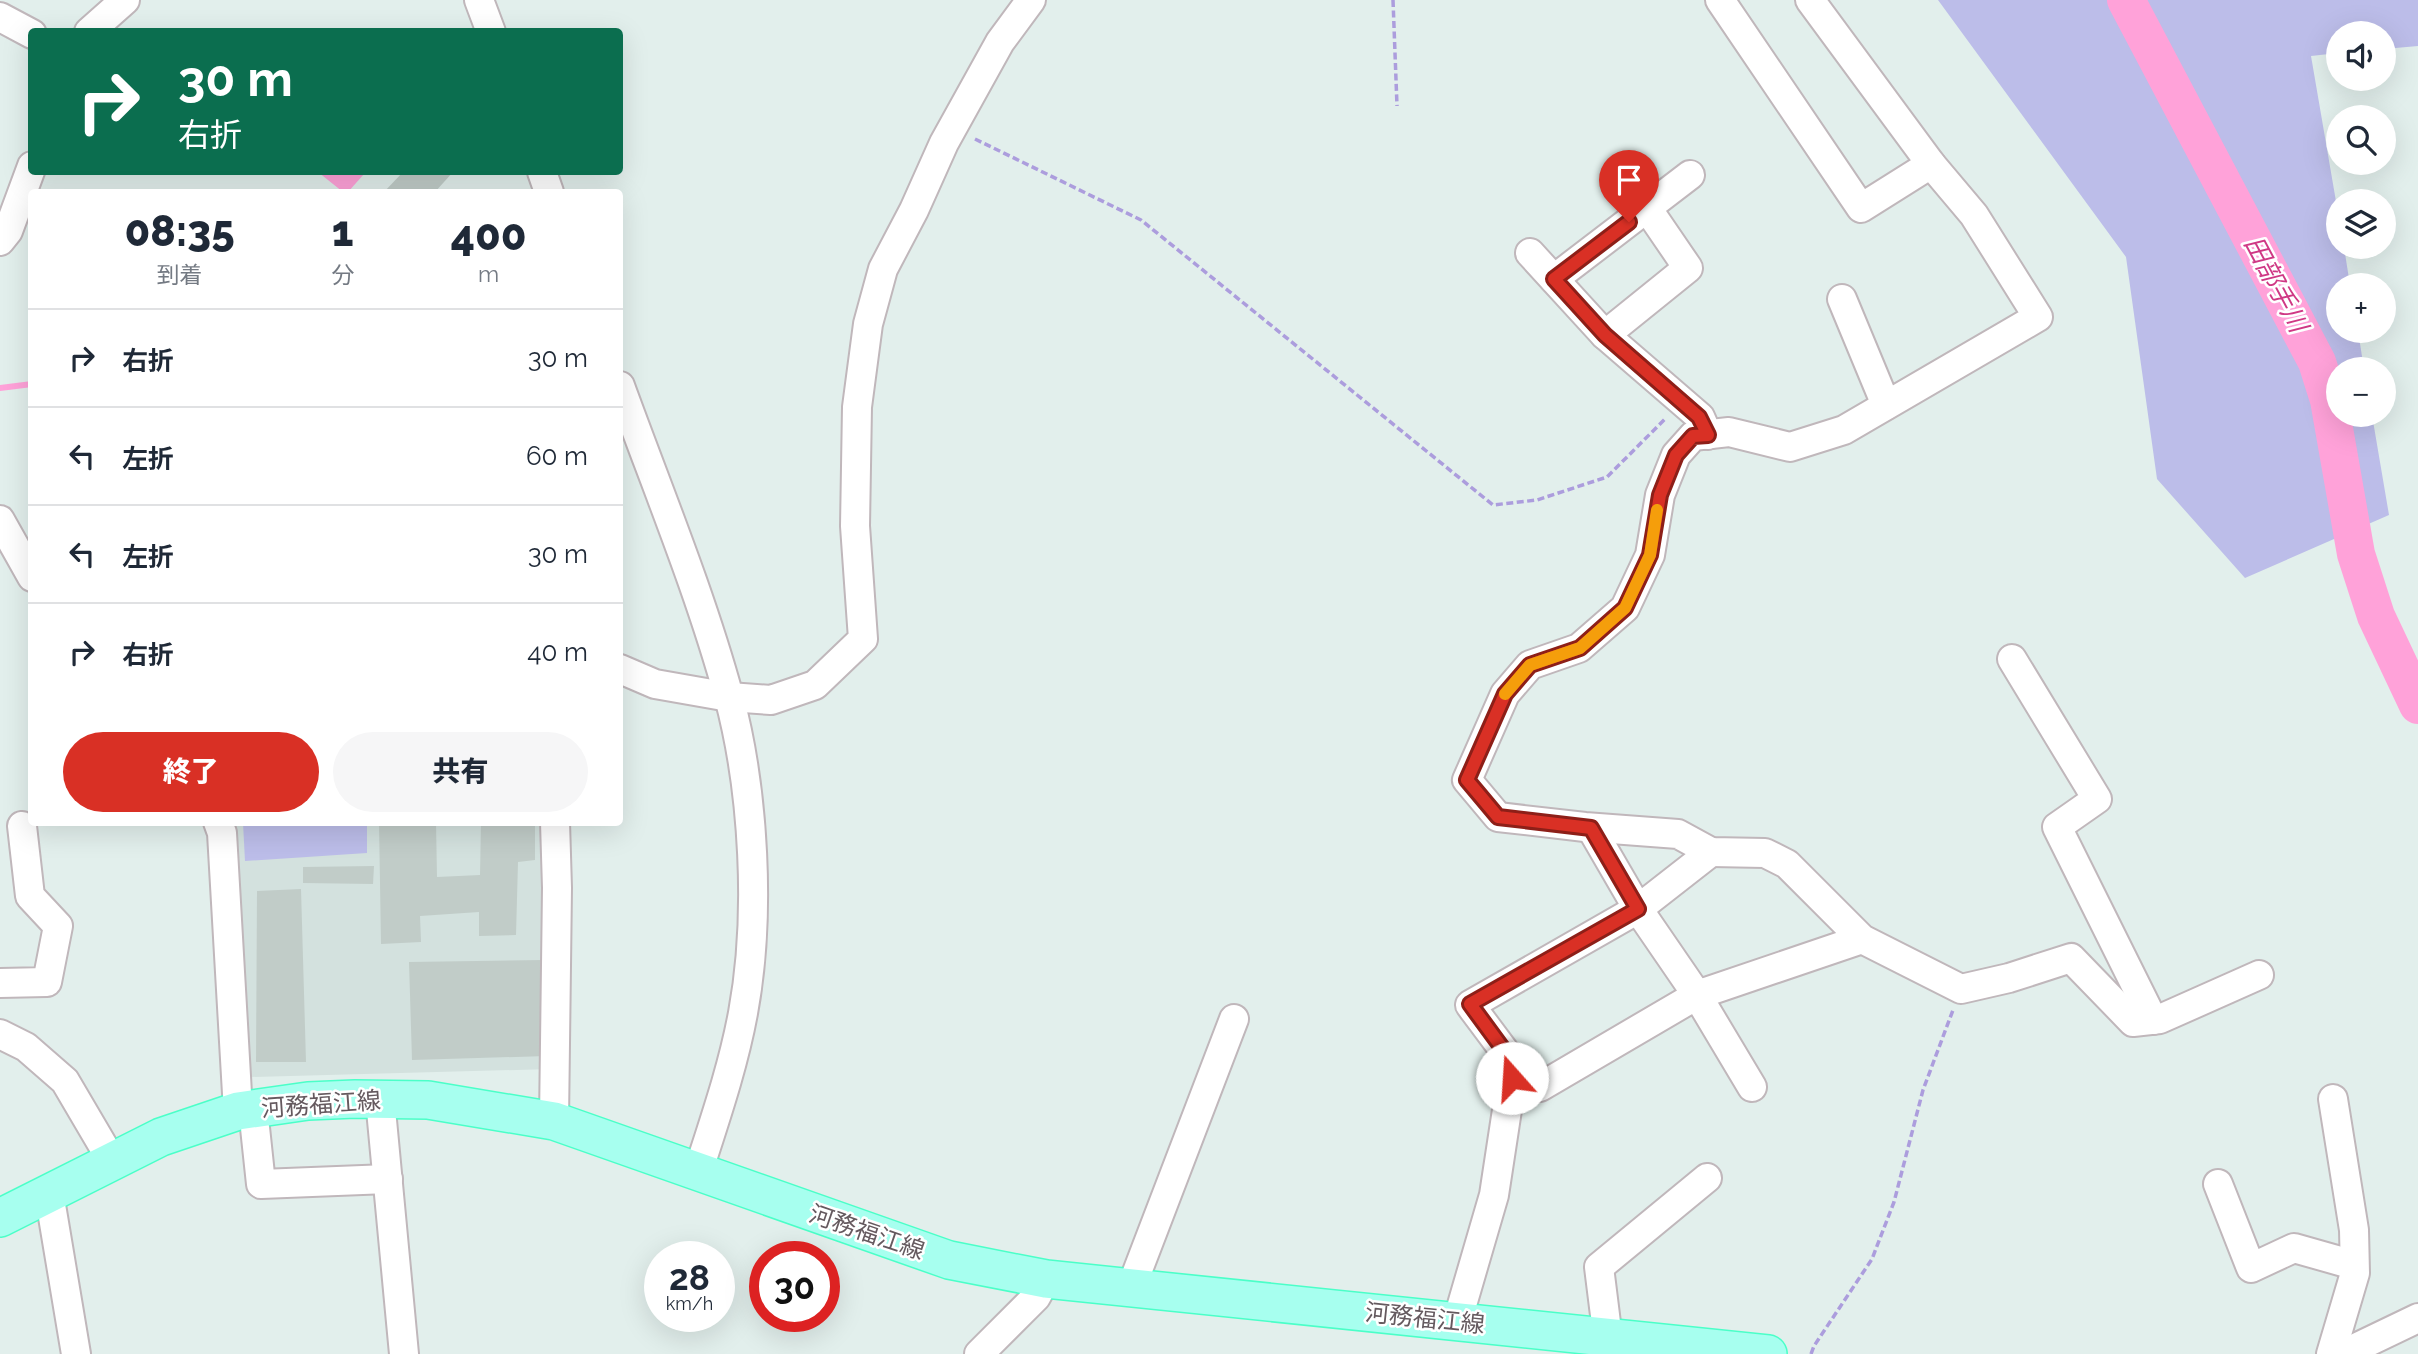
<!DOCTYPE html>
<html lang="ja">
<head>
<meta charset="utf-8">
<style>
  :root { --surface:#fff; --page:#f6f6f7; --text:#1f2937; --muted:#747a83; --line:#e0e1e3; --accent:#d93025 }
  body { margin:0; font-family:Raleway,"Noto Sans JP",sans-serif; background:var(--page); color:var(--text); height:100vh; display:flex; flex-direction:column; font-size:26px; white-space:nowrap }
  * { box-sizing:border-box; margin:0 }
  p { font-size:23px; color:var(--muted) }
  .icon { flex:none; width:38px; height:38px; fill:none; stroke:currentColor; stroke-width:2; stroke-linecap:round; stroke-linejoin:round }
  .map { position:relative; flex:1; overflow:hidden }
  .drawer { position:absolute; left:28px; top:189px; width:595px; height:637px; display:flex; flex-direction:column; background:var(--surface); border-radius:7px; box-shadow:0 7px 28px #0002 }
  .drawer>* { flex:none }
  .top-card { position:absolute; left:28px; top:28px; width:595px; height:147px; border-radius:7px; box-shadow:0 7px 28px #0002; background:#0b6e4f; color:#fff; overflow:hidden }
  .tools { position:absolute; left:2326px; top:21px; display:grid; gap:14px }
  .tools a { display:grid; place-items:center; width:70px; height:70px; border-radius:50%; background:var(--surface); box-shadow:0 7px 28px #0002; font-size:35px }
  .speed { position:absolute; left:644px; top:1241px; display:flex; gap:14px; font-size:35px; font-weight:700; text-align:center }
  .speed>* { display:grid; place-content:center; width:91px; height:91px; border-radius:50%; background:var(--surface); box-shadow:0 7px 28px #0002; line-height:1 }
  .speed small { font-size:18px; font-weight:400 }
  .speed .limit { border:10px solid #d22; background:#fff; color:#111 }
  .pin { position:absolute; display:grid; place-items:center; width:60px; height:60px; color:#fff; margin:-72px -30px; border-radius:50% 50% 50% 0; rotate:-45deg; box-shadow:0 0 7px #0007 }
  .pin .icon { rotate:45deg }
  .me { position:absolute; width:77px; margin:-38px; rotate:341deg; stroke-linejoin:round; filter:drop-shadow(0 0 5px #0008) }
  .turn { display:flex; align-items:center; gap:24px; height:147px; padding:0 35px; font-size:32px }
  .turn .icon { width:91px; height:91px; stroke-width:2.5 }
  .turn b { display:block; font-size:49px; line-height:60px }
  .eta { display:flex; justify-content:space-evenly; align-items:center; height:119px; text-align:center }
  .eta b { font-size:42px; font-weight:800; line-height:49px }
  .primary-button { display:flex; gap:14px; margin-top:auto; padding:14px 35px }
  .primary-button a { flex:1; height:80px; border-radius:42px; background:var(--accent); color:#fff; font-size:28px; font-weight:800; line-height:80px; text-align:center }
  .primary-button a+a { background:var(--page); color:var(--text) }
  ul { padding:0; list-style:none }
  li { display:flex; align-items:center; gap:21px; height:98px; padding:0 35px; border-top:2px solid var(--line) }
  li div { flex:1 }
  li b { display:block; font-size:26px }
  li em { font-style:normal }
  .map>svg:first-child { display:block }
  .education { fill:#d3e1de }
  .green { fill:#bcbde9 }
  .water { fill:#ffa2d9 }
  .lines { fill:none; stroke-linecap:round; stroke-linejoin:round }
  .stream { stroke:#ffa2d9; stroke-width:6 }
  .river { stroke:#ffa2d9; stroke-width:38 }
  .building { fill:#c1ccc8 }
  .minor-casing { stroke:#c0b7bb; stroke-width:32 }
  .major-casing { stroke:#4bffc8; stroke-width:40 }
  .path { stroke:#ac9ddd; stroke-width:3.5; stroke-dasharray:7 3.5; stroke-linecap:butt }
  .minor { stroke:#fff; stroke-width:28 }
  .major { stroke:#a7ffef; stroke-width:37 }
  .route-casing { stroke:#8d1f18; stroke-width:18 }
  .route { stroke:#d93025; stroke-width:12 }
  .slow { stroke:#f59e0b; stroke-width:12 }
  .labels { text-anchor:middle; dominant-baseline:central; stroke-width:5; stroke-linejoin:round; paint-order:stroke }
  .street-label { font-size:24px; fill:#655a5f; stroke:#fff }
  .water-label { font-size:26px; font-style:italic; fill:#cf3885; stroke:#fff }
</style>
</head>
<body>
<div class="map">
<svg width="2418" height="1354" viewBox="0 0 2418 1354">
  <rect width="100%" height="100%" fill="#e2efec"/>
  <path class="education" d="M232,823H546L552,1069L251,1077L240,1053Z"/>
  <g class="green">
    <path d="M1938,0H2418V46L2384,49V33H2338V53L2311,56L2338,213V247H2344L2350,285H2338V331H2358L2364,369H2338V415H2372L2389,515L2245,578L2157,479L2126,257Z"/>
    <path d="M243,823H367V853L245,861Z"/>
  </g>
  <path class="water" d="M318,172H360L364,174L348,192H343Z"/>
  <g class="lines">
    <path class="stream" d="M0,388L32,384"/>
    <path class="river" d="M2126,0L2317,362L2329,400L2356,554L2376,616L2418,705"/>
  </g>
  <g class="building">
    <path d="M403,172H453L435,192H384Z"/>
    <path d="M379,822H436L437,877L480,875L481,822H535V860L518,862L516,935L479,936V912L420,916L421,942L381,944Z"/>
    <path d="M374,866L373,884L303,883V867Z"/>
    <path d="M301,889L306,1062H256L257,891Z"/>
    <path d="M544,960L546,1056L412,1060L409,962Z"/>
  </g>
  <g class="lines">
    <g class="minor-casing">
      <g id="minor">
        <path d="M479,0L491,32"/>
        <path d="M1720,0L1861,208L1931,164"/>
        <path d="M1810,0L1931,164L1974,215L2038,317L1844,430L1790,447L1729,432L1693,436L1676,455L1660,495L1650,555L1625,608L1579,648L1530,665L1505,694L1467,780L1498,817L1585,827L1678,834L1711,852L1765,853L1787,864L1862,939L1961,989L2009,978L2071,958L2133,1022L2160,1019L2259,975"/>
        <path d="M0,17L32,34"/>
        <path d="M89,32L125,0"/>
        <path d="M542,172L549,192"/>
        <path d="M0,241L8,231L32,166"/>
        <path d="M1530,253L1605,335L1700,417L1708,435"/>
        <path d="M1554,279L1690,175"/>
        <path d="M1842,299L1886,405"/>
        <path d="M1605,335L1688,268L1647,208"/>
        <path d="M620,386C657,488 700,591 729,697C754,791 761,916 743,1013C733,1067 715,1119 698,1172"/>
        <path d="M0,520L32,577"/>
        <path d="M2012,659L2097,799L2057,827L2153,1020"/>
        <path d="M620,669L655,684L729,697L771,700L815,685L863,639L855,526L857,407L868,324L883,269L914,210L944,143L1000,42L1031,0"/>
        <path d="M218,822L222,833L238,1111"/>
        <path d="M1591,828L1638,909L1711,852"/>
        <path d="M0,983L47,982L58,926L30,896L22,826"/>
        <path d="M0,1034L26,1047L65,1081L112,1161"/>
        <path d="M1510,1092L1540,1087L1697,995L1752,1087"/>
        <path d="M380,1099L404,1354"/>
        <path d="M253,1109L261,1184L388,1179"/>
        <path d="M554,1121L557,888L555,822"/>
        <path d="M2218,1184L2251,1268L2294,1248L2354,1265"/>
        <path d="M49,1193L76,1354"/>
        <path d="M1131,1288L1234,1019"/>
        <path d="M1457,1322L1494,1195L1514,1064L1470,1005L1638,909L1697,995L1862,939"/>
        <path d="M1608,1339L1599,1267L1707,1178"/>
        <path d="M979,1354L1036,1297L1046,1279"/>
        <path d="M2331,1354L2355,1273L2354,1230L2333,1099"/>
        <path d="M2343,1354L2418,1318"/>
      </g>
    </g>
    <g class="major-casing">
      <path id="major" d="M0,1218L161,1137L238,1111L308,1101L355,1099L428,1100L554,1121L949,1260L1046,1279L1768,1354"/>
    </g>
    <g class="path">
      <path d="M1393,0L1397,106"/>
      <path d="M975,139L1141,220L1493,505L1537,500L1607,477L1666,418"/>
      <path d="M1811,1354L1814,1346L1872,1259L1894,1202L1923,1090L1953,1010"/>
    </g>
    <use href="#minor" class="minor"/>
    <use href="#major" class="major"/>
  </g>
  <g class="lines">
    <g class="route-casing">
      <path id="route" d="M1512,1078L1514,1064L1470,1004L1638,909L1591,828L1498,817L1467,780L1505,694L1530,665L1580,648L1625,608L1650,555L1660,495L1676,455L1693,436L1708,435L1699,417L1605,335L1554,279L1629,222"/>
    </g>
    <use href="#route" class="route"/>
    <path class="slow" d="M1505,694L1530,665L1580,648L1625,608L1650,555L1657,510"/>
  </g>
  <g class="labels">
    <g class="street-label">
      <text transform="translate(321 1104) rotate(-4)">河務福江線</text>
      <text transform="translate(867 1232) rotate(19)">河務福江線</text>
      <text transform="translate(1425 1318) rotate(6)">河務福江線</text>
    </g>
    <g class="water-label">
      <text transform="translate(2276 284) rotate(62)">田部手川</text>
    </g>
  </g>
</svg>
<div class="tools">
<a><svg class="icon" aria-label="sound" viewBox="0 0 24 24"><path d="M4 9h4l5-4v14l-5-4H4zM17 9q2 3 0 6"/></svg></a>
<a><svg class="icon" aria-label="search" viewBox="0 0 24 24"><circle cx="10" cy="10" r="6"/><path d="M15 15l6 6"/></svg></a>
<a><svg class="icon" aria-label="layers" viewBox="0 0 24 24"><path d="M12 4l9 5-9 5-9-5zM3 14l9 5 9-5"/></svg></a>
<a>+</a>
<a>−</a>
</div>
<div class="speed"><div>28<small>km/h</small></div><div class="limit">30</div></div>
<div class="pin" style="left:1629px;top:222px;background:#d93025"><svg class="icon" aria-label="arrive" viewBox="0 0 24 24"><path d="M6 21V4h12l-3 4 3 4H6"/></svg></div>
<svg class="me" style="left:1512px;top:1078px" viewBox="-20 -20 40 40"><circle r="19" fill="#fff"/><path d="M0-13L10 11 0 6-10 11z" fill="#d93025"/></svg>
<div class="top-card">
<div class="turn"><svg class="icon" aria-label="right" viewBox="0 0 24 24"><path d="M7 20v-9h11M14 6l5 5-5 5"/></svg><div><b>30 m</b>右折</div></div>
</div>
<section class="drawer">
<div class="eta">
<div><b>08:35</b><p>到着</p></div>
<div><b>1</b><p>分</p></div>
<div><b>400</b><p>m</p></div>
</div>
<ul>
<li><svg class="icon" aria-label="right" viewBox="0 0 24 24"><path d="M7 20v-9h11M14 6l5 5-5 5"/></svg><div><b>右折</b></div><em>30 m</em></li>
<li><svg class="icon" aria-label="left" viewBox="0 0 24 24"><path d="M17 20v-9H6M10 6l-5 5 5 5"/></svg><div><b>左折</b></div><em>60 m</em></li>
<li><svg class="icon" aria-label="left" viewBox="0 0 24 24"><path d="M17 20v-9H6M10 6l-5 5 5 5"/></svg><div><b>左折</b></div><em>30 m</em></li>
<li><svg class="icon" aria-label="right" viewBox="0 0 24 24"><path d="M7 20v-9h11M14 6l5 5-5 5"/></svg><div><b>右折</b></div><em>40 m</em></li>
</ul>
<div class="primary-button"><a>終了</a><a>共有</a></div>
</section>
</div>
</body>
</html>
